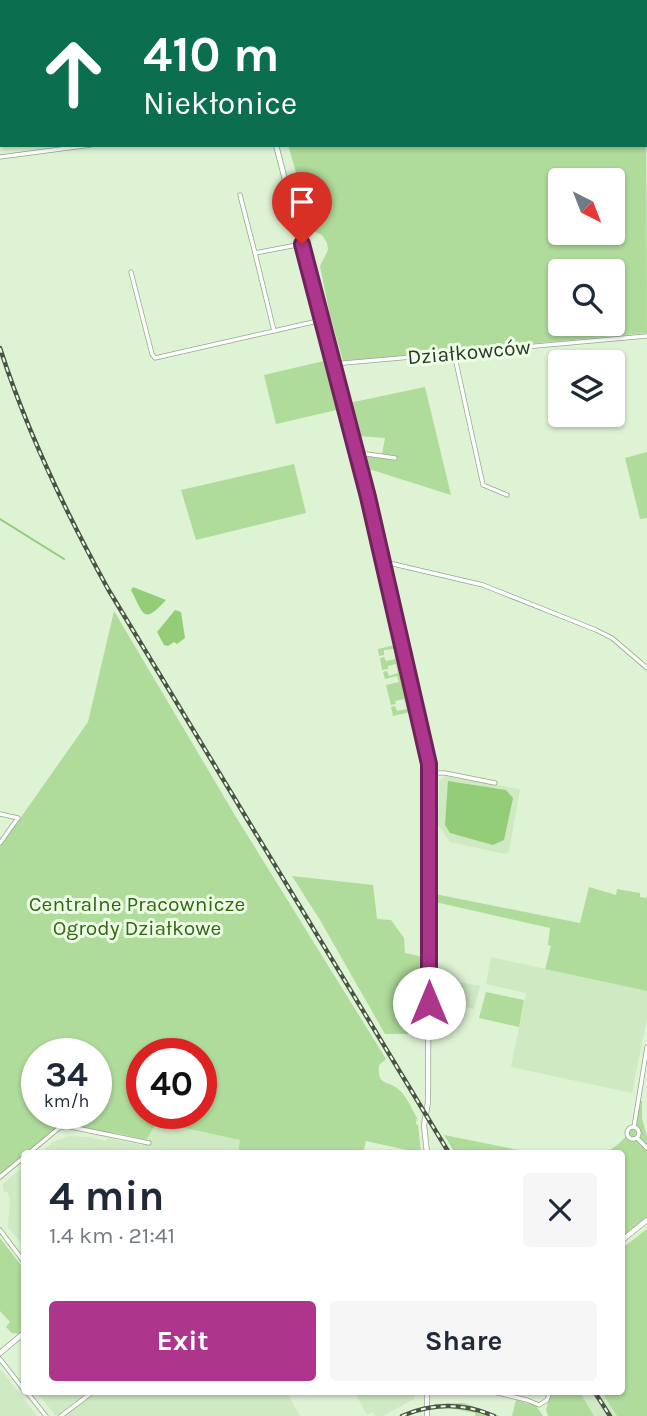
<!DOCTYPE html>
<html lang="en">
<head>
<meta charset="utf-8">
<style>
  :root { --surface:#fff; --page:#f6f6f7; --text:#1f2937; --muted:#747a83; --accent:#ad358b }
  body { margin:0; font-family:Karla,sans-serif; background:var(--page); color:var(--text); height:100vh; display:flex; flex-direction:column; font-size:26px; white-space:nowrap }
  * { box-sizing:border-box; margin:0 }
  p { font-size:23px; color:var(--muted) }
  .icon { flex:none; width:38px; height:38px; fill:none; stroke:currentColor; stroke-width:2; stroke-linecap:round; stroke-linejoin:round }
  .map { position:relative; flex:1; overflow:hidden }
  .side { position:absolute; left:21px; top:1150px; width:604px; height:245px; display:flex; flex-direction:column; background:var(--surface); border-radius:7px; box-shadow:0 2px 5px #0004 }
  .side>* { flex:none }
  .top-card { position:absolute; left:0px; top:0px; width:648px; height:147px; box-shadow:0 2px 5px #0004; background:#0b6e4f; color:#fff; overflow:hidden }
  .needle { width:46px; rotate:138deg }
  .controls { position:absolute; left:548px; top:168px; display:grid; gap:14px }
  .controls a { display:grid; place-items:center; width:77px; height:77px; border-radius:7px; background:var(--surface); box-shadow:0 2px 5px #0004; font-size:35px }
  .speed { position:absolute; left:21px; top:1038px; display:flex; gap:14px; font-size:35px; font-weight:700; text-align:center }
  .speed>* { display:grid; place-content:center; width:91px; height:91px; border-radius:50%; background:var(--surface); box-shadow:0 2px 5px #0004; line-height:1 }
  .speed small { font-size:18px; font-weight:400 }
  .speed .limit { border:10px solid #d22; background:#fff; color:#111 }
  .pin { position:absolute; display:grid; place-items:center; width:60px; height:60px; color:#fff; margin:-72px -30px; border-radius:50% 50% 50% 0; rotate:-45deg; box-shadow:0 0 7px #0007 }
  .pin .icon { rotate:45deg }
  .me { position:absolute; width:77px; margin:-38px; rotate:0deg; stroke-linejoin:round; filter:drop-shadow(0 0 5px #0008) }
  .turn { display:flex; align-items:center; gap:24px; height:147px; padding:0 28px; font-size:32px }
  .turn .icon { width:91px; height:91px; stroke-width:2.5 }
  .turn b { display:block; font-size:49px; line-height:60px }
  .round { display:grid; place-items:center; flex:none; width:74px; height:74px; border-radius:7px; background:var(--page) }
  .summary { display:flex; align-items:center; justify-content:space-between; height:119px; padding:0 28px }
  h1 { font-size:42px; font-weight:700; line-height:52px }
  .action { display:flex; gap:14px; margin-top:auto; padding:14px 28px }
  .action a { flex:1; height:80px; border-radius:7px; background:var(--accent); color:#fff; font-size:28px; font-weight:700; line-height:80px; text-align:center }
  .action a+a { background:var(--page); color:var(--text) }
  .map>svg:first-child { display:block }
  .built { fill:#cfe9c3 }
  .green { fill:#afdb9b; fill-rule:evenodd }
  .water { fill:#93cd77 }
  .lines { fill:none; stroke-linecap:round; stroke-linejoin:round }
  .stream { stroke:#93cd77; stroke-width:2 }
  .street-casing { stroke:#93a78a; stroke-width:5 }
  .secondary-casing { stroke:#93a78a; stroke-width:6 }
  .street { stroke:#fff; stroke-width:3.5 }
  .secondary { stroke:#fff; stroke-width:4.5 }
  .rail-casing { stroke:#495445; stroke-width:4.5 }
  .rail { stroke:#edffe6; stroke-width:2; stroke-dasharray:5; stroke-linecap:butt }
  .route-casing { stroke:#70225a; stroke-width:18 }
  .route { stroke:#ad358b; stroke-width:12 }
  .labels { text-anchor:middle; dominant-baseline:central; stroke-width:6; stroke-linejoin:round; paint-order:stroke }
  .street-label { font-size:21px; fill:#2d362a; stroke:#edffe6 }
  .park-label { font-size:21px; fill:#33670f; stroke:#edffe6 }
</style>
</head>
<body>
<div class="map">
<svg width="647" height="1416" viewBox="0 0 647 1416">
  <rect width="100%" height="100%" fill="#def3d4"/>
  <g class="built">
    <path d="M445,776L520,789L509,852L505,854L450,842L438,825L439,781Z"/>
    <path d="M491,957L647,991V1018L632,1093L511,1067L526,993L486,984Z"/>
    <path d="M434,977L480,986L474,1009L435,1000Z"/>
    <path d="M156,1122L240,1140L238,1153H40L53,1142L69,1136L87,1137L106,1141L107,1138L142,1145Z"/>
    <path d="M24,1166V1247L8,1227L10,1199L7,1192L3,1191V1184Z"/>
    <path d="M0,1370H1L37,1416H0Z"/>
    <path d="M36,1391H286L300,1416H56Z"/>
    <path d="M354,1391H415L414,1399L383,1416H375L373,1412L367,1415Z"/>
    <path d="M557,1391H601L617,1416H548Z"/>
  </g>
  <g class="green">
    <path d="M646,77L647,333L343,361L329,311L320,266L328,250L327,243L322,235L313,231L288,145H646ZM560,180H612V233H560ZM560,271H612V324H560Z"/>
    <path d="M328,360L341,409L276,424L264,375Z"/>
    <path d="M425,387L451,495L372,470L366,471L362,456L388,458L389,455L382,454L385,438L358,436L349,403Z"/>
    <path d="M647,452V518L640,519L625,458Z"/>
    <path d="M294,464L306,513L196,540L181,490Z"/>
    <path d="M114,611L236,817L386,1059L379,1065C377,1087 388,1080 398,1089C406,1095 412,1109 417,1118L416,1124L418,1125L421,1153L366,1141L363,1153H238L240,1140L157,1122L146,1140L121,1134L59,1126L0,1175V847L88,722ZM37,1054H96V1113H37ZM142,1054H201V1113H142Z"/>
    <path d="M399,644L415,711L393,716L391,707L395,706L397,711L407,709L404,699L395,701L396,704L391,705L386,685L399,682L397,676L385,679L383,672L387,671L389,676L398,673L396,664L388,666V669L382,670L380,658L384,657L386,661L395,659L394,649L384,650V655L379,656L378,649Z"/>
    <path d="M292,876L373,885L377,919L391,920L404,938L405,953L424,957L421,1034H385L320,920Z"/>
    <path d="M589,887L616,895L617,889L640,893V897L646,898L647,895V991L545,969L551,946L548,945L550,928L435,902V894L580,923Z"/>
    <path d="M486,992L524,1000L519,1027L479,1018Z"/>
    <path d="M639,1101H642V1118L647,1137V1217L621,1237V1153H606C630,1137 633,1129 639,1101Z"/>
    <path d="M444,1135L533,1153H455Z"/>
    <path d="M647,1229V1416H617L601,1391H621V1249Z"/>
    <path d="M0,1238L24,1269V1327L22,1329L24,1330L19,1334L12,1333L6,1327L10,1322L0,1311Z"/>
    <path d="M551,1391H579L594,1416H548L546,1410Z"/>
    <path d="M516,1400L536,1406L543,1416H512Z"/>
    <path d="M464,1403L500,1416H475V1413L449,1408L434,1409V1404Z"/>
  </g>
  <g class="water">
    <path d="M133,587L166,600C143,625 144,615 131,590Z"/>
    <path d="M175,610L181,612L185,638L177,644L174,642L168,646L164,645L157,632Z"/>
    <path d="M448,781L506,790L513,798L504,840L493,845L450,833L445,825Z"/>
  </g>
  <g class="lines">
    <g class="stream">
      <path d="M618,0V2"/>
      <path d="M0,519L64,559"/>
    </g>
    <g class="street-casing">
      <g id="street">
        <path d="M109,0V2"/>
        <path d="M161,0L162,2"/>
        <path d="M70,2L79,0"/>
        <path d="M273,2L274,0"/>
        <path d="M0,39L2,38"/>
        <path d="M0,78H2"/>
        <path d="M0,118L2,117"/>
        <path d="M0,157L91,145"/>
        <path d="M240,195L255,253L302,244"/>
        <path d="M255,253L274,331"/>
        <path d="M131,272L152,354L155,358L322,320"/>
        <path d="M454,353L483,485L507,495"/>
        <path d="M333,364L647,336"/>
        <path d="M357,456L367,454L395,458"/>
        <path d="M383,564L389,563L483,585L596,630L612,638L647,668"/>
        <path d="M430,773H445L495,783"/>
        <path d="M0,814L18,818L0,843"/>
        <circle cx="633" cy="1133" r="6"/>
        <path d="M634,1127L647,1047"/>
        <path d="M637,1138L647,1148"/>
        <path d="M29,1153L59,1128L66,1126L149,1143"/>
        <path d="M0,1177L24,1157"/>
        <path d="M0,1230L24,1262"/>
        <path d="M0,1359L24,1390"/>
        <path d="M26,1391L46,1416"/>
        <path d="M489,1391L527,1400L539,1405L547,1400L550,1391"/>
        <path d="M61,1416L94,1391"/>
      </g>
    </g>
    <g class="secondary-casing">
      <g id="secondary">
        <path d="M242,0V2"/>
        <path d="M276,145L367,497L429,764L428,1102L424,1125L427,1153"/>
        <path d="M621,1241L647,1220"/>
        <path d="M0,1353L24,1333"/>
        <path d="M427,1391V1416"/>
      </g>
    </g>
    <use href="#street" class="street"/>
    <use href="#secondary" class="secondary"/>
    <g class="rail-casing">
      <g id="rail">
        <path d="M0,348C27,432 65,511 108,589L449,1153"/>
        <path d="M594,1391L610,1416"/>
        <path d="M402,1416C432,1403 464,1403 494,1416"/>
      </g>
    </g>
    <use href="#rail" class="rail"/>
  </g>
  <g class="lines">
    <g class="route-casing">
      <path id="route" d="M302,244L368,497L429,764V1003"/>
    </g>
    <use href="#route" class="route"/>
  </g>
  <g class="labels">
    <g class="street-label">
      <text transform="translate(469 352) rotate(-5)">Działkowców</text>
    </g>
    <g class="park-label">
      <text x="137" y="904">Centralne Pracownicze<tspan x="137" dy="24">Ogrody Działkowe</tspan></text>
    </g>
  </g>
</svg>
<div class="controls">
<a><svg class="needle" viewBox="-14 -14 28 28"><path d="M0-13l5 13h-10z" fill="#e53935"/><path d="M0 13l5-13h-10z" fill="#747a83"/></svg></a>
<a><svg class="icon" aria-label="search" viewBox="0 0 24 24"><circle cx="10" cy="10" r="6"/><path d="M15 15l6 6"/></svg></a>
<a><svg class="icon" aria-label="layers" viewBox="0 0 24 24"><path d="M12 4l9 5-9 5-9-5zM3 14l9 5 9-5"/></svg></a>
</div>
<div class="speed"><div>34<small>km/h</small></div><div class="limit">40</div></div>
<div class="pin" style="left:302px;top:244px;background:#d93025"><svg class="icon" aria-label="arrive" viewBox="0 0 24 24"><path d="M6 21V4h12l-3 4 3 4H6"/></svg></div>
<svg class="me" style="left:429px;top:1003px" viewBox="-20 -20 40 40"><circle r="19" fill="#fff"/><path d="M0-13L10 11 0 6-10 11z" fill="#ad358b"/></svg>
<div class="top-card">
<div class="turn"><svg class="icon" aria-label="ahead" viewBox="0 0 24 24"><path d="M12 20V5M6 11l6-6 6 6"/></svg><div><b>410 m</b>Niekłonice</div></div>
</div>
<section class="side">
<div class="summary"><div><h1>4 min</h1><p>1.4 km · 21:41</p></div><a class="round"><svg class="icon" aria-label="close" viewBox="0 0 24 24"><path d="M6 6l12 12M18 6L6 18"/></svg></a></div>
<div class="action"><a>Exit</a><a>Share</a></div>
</section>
</div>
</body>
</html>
